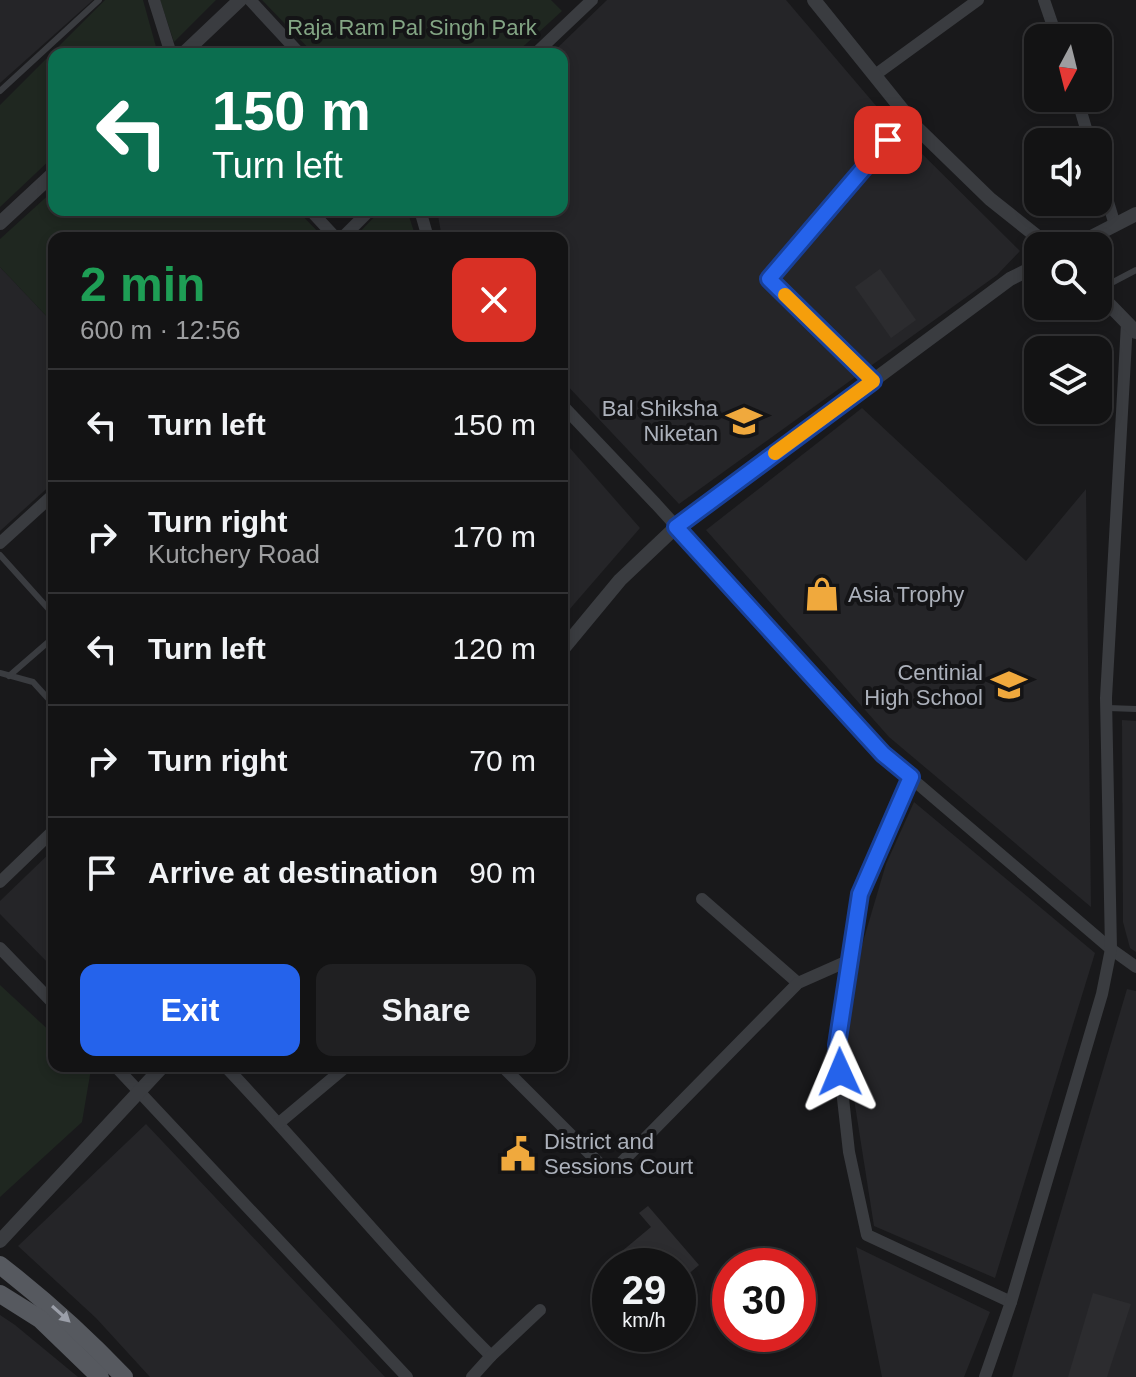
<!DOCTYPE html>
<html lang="en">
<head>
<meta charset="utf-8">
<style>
  :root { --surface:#131314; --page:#202022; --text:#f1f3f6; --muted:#9d9ea0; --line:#323234; --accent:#2563eb }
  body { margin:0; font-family:Arial,sans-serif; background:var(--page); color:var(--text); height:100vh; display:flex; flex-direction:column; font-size:30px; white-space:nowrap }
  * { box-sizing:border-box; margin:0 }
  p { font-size:26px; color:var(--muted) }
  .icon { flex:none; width:44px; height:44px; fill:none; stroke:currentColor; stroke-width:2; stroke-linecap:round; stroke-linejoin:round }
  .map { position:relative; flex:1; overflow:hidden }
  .panel { position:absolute; left:48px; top:232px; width:520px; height:840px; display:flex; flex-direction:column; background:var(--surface); border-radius:16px; box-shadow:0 4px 12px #0003,0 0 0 2px var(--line) }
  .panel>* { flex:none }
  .banner { position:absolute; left:48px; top:48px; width:520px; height:168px; border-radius:16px; box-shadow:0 4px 12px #0003,0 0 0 2px var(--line); background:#0b6e4f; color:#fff; overflow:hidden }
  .needle { width:52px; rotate:187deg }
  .fabs { position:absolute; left:1024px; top:24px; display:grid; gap:16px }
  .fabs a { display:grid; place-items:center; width:88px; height:88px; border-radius:16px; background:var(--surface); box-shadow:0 4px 12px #0003,0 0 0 2px var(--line); font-size:40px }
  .speed { position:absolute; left:592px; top:1248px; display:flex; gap:16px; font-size:40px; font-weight:700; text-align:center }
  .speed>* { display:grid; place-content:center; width:104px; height:104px; border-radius:50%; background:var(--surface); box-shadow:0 4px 12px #0003,0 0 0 2px var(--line); line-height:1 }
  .speed small { font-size:20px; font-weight:400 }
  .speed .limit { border:12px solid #d22; background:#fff; color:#111 }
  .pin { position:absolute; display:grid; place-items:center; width:68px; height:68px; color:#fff; margin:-34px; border-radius:16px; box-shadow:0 4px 12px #0006 }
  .me { position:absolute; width:88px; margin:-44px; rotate:359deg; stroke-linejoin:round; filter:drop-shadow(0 0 6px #0008) }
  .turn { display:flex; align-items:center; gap:28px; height:168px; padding:0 32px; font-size:36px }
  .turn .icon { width:104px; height:104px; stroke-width:2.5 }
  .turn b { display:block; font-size:56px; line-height:68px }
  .round { display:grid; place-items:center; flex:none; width:84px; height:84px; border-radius:16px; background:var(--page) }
  .head { display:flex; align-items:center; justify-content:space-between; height:136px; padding:0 32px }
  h1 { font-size:48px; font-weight:700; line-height:60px; color:#1e9e55 }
  .action { display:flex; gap:16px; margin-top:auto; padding:16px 32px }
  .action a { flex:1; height:92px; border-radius:16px; background:var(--accent); color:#fff; font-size:32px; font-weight:700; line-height:92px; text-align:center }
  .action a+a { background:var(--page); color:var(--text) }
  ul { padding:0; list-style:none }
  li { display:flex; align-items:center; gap:24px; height:112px; padding:0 32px; border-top:2px solid var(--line) }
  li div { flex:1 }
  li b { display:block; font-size:30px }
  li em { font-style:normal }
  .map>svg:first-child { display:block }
  .built { fill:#252528 }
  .green { fill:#1f2720 }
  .building { fill:#2c2c2f }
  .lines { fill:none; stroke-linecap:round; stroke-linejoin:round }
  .service { stroke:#3a3c40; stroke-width:6 }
  .minor { stroke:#3a3c40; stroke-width:12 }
  .tertiary { stroke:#3a3c40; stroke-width:14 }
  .primary { stroke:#56595f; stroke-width:18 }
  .oneway { fill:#9b9fa9 }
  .route-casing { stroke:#184099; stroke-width:20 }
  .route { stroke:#2563eb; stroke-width:14 }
  .slow { stroke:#f59e0b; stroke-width:14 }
  .labels { text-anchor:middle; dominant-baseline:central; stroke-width:8; stroke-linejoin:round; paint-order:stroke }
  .park-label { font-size:22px; fill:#83a584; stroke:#141416 }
  .poi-label { font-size:22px; fill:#acb1bb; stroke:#141416; text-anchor:end }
</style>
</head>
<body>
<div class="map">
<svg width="1136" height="1377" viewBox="0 0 1136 1377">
  <rect width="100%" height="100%" fill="#19191b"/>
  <g class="built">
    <path d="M0,0H93L0,83Z"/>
    <path d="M607,0H786L889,121L1020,251L997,275L679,504L562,380V238H442L437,210H562V54H551Z"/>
    <path d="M0,267L54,324V482L0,531Z"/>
    <path d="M862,408L1026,561L1086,489L1091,907L889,737L706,530Z"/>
    <path d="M562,439L640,528L562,618Z"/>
    <path d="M1122,720L1136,721V952L1130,948L1123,922Z"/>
    <path d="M914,802L1095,953L995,1278L874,1226L846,1048L862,945L886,864Z"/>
    <path d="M54,849V969L0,914V901Z"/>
    <path d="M1127,989L1136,991V1377H1012Z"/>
    <path d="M146,1124L385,1377H150L96,1318L18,1246Z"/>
    <path d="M856,1247L990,1312L964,1377H882Z"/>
    <path d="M0,1315L15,1325L78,1377H0Z"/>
  </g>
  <g class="green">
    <path d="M105,0H143L158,54H54V156L0,207V105Z"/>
    <path d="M160,0H216L174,42Z"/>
    <path d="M262,0H551L562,11L515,54H314Z"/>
    <path d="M54,190V210H297L322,236L54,238V324L0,267V239Z"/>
    <path d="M381,210H407L416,238L355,237Z"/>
    <path d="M0,985L54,1035V1066H88L91,1069L82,1122L0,1197Z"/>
  </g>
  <g class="building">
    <path d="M880,269L916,320L891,338L855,287Z"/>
    <path d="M648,1206L699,1265L678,1283V1266H633L621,1252L651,1227L639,1213Z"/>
    <path d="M1093,1293L1131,1304L1107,1377H1068Z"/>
  </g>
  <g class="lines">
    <g class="service">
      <path d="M0,91L99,0"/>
      <path d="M1098,290L1136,270"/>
      <path d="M0,555L54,615"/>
      <path d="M0,673L33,682L54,705"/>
      <path d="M9,676L54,637"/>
      <path d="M1108,708L1136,709"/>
    </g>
    <g class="minor">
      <path d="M154,0L171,54"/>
      <path d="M250,0L300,54"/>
      <path d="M1044,0L1057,38"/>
      <path d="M535,54L592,0"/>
      <path d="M875,75L978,0"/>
      <path d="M1077,98L1090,142"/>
      <path d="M1098,169L1115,225"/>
      <path d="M310,210L336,238"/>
      <path d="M420,210L428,238"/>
      <path d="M342,238L370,210"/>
      <path d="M873,381L769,279L908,117"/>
      <path d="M562,405L656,504L883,754L1111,949L1136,967"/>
      <path d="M0,543L54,494"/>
      <path d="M911,777L860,894L837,1045L849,1152L867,1235L1011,1302"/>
      <path d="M0,882L54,830"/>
      <path d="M702,899L798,983"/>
      <path d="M0,948L54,1004"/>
      <path d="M115,1066L407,1377"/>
      <path d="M225,1066C315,1161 398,1263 491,1356"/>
      <path d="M502,1066L605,1169L616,1168L798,983L850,960"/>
      <path d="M279,1123L347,1066"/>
      <path d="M472,1377L491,1356L540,1310"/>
      <path d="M985,1377L1011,1302L1102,994L1111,949L1106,698L1127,323"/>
    </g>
    <g class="tertiary">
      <path d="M814,0L917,128L990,199L1049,246"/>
      <path d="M183,54L240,0"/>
      <path d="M0,223L54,173"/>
      <path d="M1074,246L1136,214"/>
      <path d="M1098,293L1136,332"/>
      <path d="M562,650L620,580L676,527L1010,279L1038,265"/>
      <path d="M0,1241L163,1066"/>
    </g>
    <g class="primary">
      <path d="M0,1265C45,1300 85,1336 124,1377"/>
      <path d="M0,1294L40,1319L100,1377"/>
    </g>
  </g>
  <defs><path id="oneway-solid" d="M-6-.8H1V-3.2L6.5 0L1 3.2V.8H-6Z" transform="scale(2)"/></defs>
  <use class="oneway" href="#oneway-solid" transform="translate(61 1314) rotate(42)"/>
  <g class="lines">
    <g class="route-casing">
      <path id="route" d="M840,1072L837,1045L860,894L911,777L883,754L676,527L873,381L769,279L888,140"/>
    </g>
    <use href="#route" class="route"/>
    <path class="slow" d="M775,453L873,381L785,295"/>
  </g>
  <defs>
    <g id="school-bare" transform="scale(2.76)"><path d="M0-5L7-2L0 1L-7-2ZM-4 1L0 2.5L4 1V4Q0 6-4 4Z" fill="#f0a93d" stroke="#141416" stroke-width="2.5" paint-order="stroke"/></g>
    <g id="shop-bare" transform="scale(2.76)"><path d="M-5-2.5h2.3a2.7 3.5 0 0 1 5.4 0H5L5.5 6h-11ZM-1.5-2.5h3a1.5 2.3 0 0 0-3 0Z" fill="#f0a93d" stroke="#141416" stroke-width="2.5" paint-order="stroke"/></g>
    <g id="civic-bare" transform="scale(2.76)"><path d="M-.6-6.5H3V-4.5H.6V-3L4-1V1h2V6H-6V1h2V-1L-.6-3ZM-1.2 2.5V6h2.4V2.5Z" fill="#f0a93d" stroke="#141416" stroke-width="2.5" paint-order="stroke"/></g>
  </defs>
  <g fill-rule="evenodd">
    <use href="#school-bare" x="744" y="421"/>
    <use href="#shop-bare" x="822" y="594"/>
    <use href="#school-bare" x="1009" y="685"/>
    <use href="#civic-bare" x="518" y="1154"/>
  </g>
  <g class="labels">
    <g class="park-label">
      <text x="412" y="27">Raja Ram Pal Singh Park</text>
    </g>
    <g class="poi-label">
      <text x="718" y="408">Bal Shiksha<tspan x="718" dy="25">Niketan</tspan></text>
      <text x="848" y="594" text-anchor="start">Asia Trophy</text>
      <text x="983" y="672">Centinial<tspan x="983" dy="25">High School</tspan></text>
      <text x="544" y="1141" text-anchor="start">District and<tspan x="544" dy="25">Sessions Court</tspan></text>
    </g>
  </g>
</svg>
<div class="fabs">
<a><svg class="needle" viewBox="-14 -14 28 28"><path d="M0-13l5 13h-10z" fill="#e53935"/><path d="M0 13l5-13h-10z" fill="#9d9ea0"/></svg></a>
<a><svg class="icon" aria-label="sound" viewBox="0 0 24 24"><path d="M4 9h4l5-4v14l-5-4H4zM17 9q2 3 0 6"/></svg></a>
<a><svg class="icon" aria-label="search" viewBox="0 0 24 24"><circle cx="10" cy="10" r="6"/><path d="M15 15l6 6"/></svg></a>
<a><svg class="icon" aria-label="layers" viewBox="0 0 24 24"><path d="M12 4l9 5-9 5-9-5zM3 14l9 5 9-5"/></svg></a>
</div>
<div class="speed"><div>29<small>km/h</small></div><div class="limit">30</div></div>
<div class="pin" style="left:888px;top:140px;background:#d93025"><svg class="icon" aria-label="arrive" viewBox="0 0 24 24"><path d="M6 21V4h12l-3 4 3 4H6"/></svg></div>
<svg class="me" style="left:840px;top:1072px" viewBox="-20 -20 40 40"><path d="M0-17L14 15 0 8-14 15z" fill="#2563eb" stroke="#fff" stroke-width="4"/></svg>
<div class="banner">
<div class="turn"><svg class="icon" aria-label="left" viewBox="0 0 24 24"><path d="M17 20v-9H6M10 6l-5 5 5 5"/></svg><div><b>150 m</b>Turn left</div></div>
</div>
<section class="panel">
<div class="head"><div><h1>2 min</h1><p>600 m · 12:56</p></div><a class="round" style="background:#d93025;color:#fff"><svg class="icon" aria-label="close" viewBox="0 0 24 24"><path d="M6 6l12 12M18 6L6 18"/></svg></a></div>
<ul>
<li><svg class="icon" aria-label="left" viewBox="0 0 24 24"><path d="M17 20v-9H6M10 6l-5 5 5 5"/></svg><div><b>Turn left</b></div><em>150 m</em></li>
<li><svg class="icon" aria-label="right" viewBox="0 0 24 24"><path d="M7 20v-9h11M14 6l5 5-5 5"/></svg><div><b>Turn right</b><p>Kutchery Road</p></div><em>170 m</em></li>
<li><svg class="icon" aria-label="left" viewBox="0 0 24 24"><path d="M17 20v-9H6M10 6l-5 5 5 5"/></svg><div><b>Turn left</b></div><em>120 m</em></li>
<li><svg class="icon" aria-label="right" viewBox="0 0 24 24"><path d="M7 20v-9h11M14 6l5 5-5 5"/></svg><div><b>Turn right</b></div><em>70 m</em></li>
<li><svg class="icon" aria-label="arrive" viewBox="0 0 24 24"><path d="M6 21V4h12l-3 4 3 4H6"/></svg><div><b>Arrive at destination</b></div><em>90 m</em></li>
</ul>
<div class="action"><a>Exit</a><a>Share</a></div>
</section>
</div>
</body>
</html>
